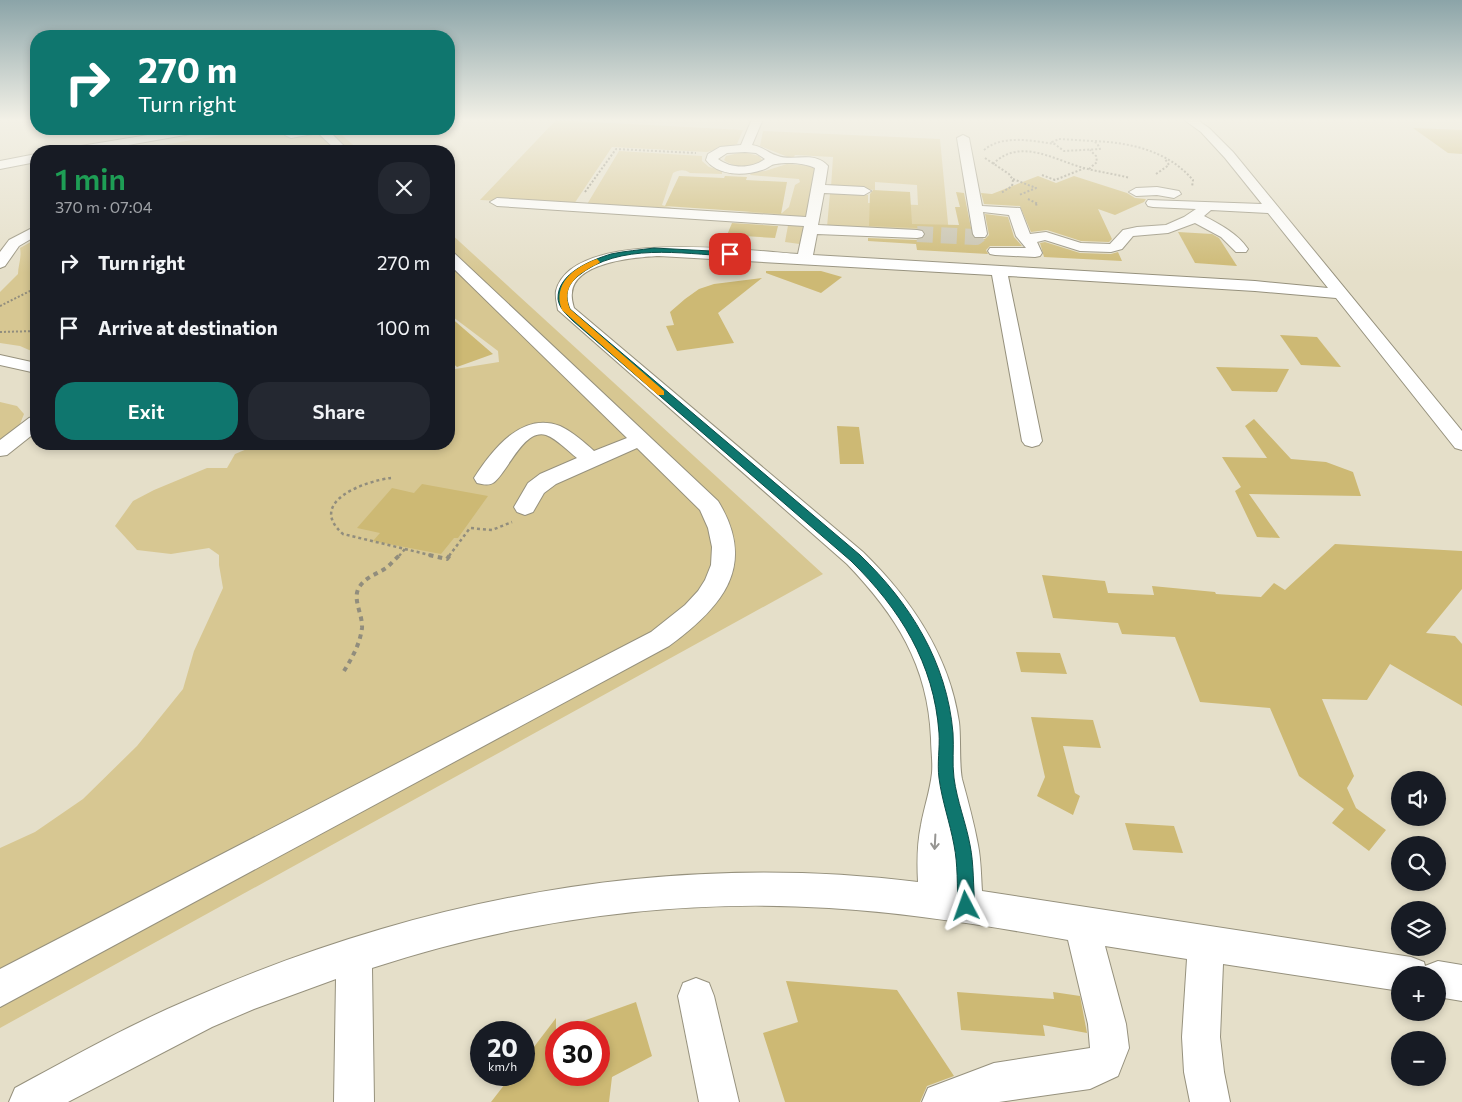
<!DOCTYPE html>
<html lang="en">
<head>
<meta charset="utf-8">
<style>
  :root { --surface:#171b24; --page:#242831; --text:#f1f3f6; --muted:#9ea1a6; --accent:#0f766e }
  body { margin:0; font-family:Commissioner,sans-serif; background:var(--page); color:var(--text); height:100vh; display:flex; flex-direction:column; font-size:19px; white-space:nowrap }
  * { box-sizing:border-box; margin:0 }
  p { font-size:16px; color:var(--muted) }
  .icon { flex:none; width:28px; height:28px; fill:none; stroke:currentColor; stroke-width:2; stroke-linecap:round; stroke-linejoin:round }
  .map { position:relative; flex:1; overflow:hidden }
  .sheet { position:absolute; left:30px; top:145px; width:425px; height:305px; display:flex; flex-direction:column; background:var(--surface); border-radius:20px; box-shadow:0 2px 8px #0003 }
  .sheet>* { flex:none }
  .hud { position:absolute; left:30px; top:30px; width:425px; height:105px; border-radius:20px; box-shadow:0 2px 8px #0003; background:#0f766e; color:#fff; overflow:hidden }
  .fabs { position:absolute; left:1391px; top:771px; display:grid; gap:10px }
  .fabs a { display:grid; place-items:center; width:55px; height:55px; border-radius:50%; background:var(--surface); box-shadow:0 2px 8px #0003; font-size:25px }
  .speed { position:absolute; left:470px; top:1021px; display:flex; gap:10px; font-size:25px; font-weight:700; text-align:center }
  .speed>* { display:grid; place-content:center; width:65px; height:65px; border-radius:50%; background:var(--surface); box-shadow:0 2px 8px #0003; line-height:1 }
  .speed small { font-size:12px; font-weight:400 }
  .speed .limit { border:8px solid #d22; background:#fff; color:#111 }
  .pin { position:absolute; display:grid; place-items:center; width:42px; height:42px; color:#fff; margin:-21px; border-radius:10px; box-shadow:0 2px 8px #0006 }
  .me { position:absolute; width:55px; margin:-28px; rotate:356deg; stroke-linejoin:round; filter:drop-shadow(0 0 4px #0008) }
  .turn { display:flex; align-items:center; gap:18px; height:105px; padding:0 25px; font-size:22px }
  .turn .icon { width:65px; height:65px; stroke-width:2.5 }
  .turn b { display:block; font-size:35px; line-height:42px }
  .round { display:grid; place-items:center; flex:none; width:52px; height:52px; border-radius:20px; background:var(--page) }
  .summary { display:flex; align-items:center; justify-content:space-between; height:85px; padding:0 25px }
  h1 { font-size:30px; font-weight:600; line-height:38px; color:#1e9e55 }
  .button { display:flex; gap:10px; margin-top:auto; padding:10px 25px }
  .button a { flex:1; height:58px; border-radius:20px; background:var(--accent); color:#fff; font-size:20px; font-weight:600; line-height:58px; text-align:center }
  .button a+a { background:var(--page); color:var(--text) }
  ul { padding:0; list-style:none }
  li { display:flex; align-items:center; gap:15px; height:65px; padding:0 25px }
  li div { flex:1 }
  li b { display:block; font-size:19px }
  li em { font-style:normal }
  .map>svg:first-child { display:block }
  .green { fill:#d7c792 }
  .building { fill:#cdb974 }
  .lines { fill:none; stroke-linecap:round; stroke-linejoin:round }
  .minor-tunnel { stroke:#c6c1ad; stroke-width:16; stroke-dasharray:16 8; stroke-linecap:butt }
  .minor-casing { stroke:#96917d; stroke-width:2 }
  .path-far2 { stroke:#918d7d; stroke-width:2; stroke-dasharray:2 2; stroke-linecap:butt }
  .path-far1 { stroke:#918d7d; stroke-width:2.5; stroke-dasharray:3 3; stroke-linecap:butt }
  .path { stroke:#918d7d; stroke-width:4; stroke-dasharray:4.5 4.5; stroke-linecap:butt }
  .minor { fill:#fff; fill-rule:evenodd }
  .oneway { stroke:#969592 }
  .route { fill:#0f766e; stroke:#0a4d48 }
  .slow { fill:#f59e0b }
</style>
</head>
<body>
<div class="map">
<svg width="1462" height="1102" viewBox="0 0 1462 1102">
  <rect width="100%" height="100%" fill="#e5dfc9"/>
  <g class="green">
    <path d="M556,120L743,130L737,144L707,152L612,147L574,204L480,200Z"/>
    <path d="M259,129H335L360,151H126Z"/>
    <path d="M763,131L940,139L949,234L827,227L830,193L868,195V203L918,205L917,185L875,182V190L831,187L833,157L795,155L793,159L760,146Z"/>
    <path d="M619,151L702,156V161L709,167L722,170V174L690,173C684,169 679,170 673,173L662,205L689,213L586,206Z"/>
    <path d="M743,152L759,156L762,160C752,169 734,168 724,160L726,156Z"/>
    <path d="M787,164L813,166L819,171L807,245L785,242L789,220L733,216L753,211L782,213L789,207L795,185L800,182L799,179L750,175L752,172L765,171Z"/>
    <path d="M449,232L823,574L0,1028V848L35,832L83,799L137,746L183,689L194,651L223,588L219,565V555L209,548L171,554L137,550L115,526L133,501L154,490L207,468H227L235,454L259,444H449V370L499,362L498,351L449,314Z"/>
    <path d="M36,239V353L20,346L0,343V292L18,274C18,266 22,257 20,248Z"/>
    <path d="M0,402L17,406L24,414L18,429L0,446Z"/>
  </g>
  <g class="building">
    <path d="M1413,128L1462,130V154L1448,153Z"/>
    <path d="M679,176L724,178L725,176L747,177L746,180L787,182L781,214L665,206Z"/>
    <path d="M1038,176L1056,183L1074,176L1127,193L1135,198L1146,199L1144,202L1115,215L1098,209L1112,239L1109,242L1081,241L1047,230L1031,232L1020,206L984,204L981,193L992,194Z"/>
    <path d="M873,190L910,192L912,224L959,225L955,207H960L956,192L964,193L973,238L985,239L989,235L985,214L1008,217L1014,237L1022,246H990L986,250L988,254L917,250L916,244L868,241V238L917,240L922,239L926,235L924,230L917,228L869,226L870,194Z"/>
    <path d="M732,223L778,226L775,238L727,235Z"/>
    <path d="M1178,232L1212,234L1219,238L1237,266L1195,263Z"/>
    <path d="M1045,242L1080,253L1111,254L1118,252L1122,261L1044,257L1040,243Z"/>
    <path d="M766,271H821L842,277L821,293L766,273Z"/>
    <path d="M762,278L718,313L734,343L677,351L666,326L674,325L670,312L685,299L699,289L714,284Z"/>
    <path d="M449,316L493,354L457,367L449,360Z"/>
    <path d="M1280,335L1317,337L1341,367L1301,365Z"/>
    <path d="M1216,367L1289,369L1277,392L1232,391Z"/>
    <path d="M1254,419L1291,459L1326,462L1353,472L1361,496L1249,494L1280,538L1257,537L1235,491L1241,487L1222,457L1267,458L1245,426Z"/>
    <path d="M837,426L859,427L864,464H840Z"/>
    <path d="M422,484L488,496L458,538H454L441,554L373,541L380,533L357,528L392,488L414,493Z"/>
    <path d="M1335,544L1462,551V589L1426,633L1455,636L1462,644V706L1390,664L1367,700L1322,699L1354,776L1347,788L1356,808L1386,830L1369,851L1332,823L1344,809L1299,776L1270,708L1200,702L1175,637L1122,634L1118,623L1053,618L1042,575L1105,581L1108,593L1154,595L1152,586L1215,592L1216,594L1261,597L1274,583L1285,590Z"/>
    <path d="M1016,652L1060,653L1067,674L1021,672Z"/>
    <path d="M1031,717L1093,720L1101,748L1063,746L1075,793L1080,796L1073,815L1037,796L1045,777Z"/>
    <path d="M1125,823L1174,826L1183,853L1133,850Z"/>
    <path d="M786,981L897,990L954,1076L927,1086L920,1102H785L763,1033L798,1022Z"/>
    <path d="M957,992L1054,999L1053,992L1080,996L1087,1033L1043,1025L1045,1036L961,1030Z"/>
    <path d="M636,1002L652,1056L612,1077L609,1102H491L512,1075H524V1060L556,1018V1075H599V1032H558V1030Z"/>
  </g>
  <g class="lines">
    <path class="minor-tunnel" d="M917,234L976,237L980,234"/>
    <g class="minor-casing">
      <g id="minor">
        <path d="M752,119H763L752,145C764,147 768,153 778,156C794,162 814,150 828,166L825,185L864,187L871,191L864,195L824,193L818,225L917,230L922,231L924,234L922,237L917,238L817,234L813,255L1255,281L1328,288L1268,213L1211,210L1204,216C1221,225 1237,233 1248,249L1246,252H1236L1221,237L1195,223L1168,233L1133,236L1122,249L1111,252L1080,251L1045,240L1037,242L1042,253L1040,256L1035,257L995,255L990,254L988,251L990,248H1026L1016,236L1009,215L983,212L987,234L985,237H975L973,234L957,138L963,135L969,138L982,206L1020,208L1030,234L1046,232L1081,243L1110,244L1123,230L1137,227L1166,225L1184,217L1196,209L1153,207L1148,206L1146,203L1148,200L1262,204L1225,158L1201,132L1183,119H1196L1209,128L1233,152L1462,431V450L1455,448L1336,298L1255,291L1008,276L1042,441L1039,445L1032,447L1025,445L1022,441L992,275L659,256C636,257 574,262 572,293C571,298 573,304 574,308L863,552C911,599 949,654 959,722C961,738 959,764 962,779C968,801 974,823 978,845C981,860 981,876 982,891L1411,957L1424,962L1425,966L1438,961L1462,965V1001L1438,997V975H1400V991L1223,964L1220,1037L1224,1072L1230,1102H1190L1184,1072L1182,1037L1187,959L1105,946L1126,1024L1129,1048L1118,1076L1090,1089L999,1102H922L928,1088L994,1063L1090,1048L1088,1024L1068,940C989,926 910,913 829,908C676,898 518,920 372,968L374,1102H334L336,979L254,1009L212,1027L68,1102H9L15,1088C72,1057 129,1025 188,1000C419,898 666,851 918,882C917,863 917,844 921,825C924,808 930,791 932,773C933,761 931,750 931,738C928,665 896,615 847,564L558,310C557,304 555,297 556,291C572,227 749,251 798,254L804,226L497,206L490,202L497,198L806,217L815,168C805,163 788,162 776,164C771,164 767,169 762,170C744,176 718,176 706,160L708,154L720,147L741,145ZM745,152L756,153L765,159C752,169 731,169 718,159L727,153Z"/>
        <path d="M184,129H208L202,132L94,151H69L75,147Z"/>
        <path d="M305,129H327L349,151H337L318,133L291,138L285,135L287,133Z"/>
        <path d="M36,154V162L0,169V161Z"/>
        <path d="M1157,187L1179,191L1181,194L1174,198L1157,195L1136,196L1129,192L1136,188Z"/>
        <path d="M36,226V236L19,246L5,266L0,268V252L9,240Z"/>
        <path d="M449,251L454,253L718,501C758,566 722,607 669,646L0,1007V969L651,632L685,605L698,591L705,580L711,565L712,547L708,528L700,510L637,448L556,484L544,493L533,512L525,515L517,512L514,507L528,483L540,474L577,458C568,451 557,439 546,435C523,428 507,474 493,483C488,486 482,484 477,483L474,478C492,450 522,411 560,426C573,432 584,442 594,451L627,438L449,264Z"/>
        <path d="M0,355L36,363V373L0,365Z"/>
        <path d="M36,416V432L7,455L0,456V440L29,418Z"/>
        <path d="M696,978L709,983L714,996L739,1102H699L678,996L683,983Z"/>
      </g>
    </g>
    <g class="path-far2">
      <path d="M1059,139L1092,141L1097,143L1100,149L1064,151L1052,142Z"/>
      <path d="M1095,141C1132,143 1168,151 1193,180L1192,187"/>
      <path d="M984,150C1003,134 1032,141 1055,144"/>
      <path d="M985,158L1009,174L1013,180L1012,186L1001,193"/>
      <path d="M993,164C1020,137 1054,160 1084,168C1099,172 1115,174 1130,178"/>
      <path d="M1089,169L1097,162L1096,156L1090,150"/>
      <path d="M1156,174L1169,165L1165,159"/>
      <path d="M1042,175L1055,180L1085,168"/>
      <path d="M1013,179L1036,188L1019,195"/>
      <path d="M585,192L616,149L696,153"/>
      <path d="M1028,199L1038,204L1035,205"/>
      <path d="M0,306L36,288"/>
      <path d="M0,332L36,331"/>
    </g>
    <g class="path-far1">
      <path d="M391,478C365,481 306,502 343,534L434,556"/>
      <path d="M399,556L405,549"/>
      <path d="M449,556L470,528L492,530L512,522"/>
    </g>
    <g class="path">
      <path d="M429,555L447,559L450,555"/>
      <path d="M344,671C352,658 360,644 362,628C363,614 351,598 360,586C366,577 377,574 386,568C391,564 395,559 400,555"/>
    </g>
    <use href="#minor" class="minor"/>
  </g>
  <defs><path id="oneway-shaft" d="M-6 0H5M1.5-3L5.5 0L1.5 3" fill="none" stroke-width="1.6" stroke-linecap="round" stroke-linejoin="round" transform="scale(1.25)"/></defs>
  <use class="oneway" href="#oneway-shaft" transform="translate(935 842) rotate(93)"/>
  <linearGradient id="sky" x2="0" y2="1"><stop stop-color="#8ba4a8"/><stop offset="0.44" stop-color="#f3f1e7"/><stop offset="1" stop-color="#f3f1e7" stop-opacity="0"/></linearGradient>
  <rect width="1462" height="273" fill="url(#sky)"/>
  <path class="route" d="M654,248L730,252L734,254L730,256C682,254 619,242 578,276C567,285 564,295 570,309L860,555C910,603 947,662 953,733C954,748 952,763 954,778C957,801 966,823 970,845C974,864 973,886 975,906L972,911L966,914L961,911L958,906C957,886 958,865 954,845C950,823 942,801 939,778C937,763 940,748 939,733C934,663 900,609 851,561L573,321C567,315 559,308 558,299C557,273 592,260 611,254C625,251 640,250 654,248Z"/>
  <path class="slow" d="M597,259L600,262L599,263C580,273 560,284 570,309L664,391V395H658L562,310C552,284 574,267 597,259Z"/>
</svg>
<div class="fabs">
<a><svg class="icon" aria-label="sound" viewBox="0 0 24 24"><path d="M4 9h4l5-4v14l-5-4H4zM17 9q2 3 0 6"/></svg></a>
<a><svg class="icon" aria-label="search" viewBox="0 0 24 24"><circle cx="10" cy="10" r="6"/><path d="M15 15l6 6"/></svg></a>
<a><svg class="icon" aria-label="layers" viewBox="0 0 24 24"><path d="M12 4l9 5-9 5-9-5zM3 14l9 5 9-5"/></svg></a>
<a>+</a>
<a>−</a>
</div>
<div class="speed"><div>20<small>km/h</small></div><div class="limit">30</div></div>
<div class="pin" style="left:730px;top:254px;background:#d93025"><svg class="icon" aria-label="arrive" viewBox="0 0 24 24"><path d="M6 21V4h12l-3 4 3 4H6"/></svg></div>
<svg class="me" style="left:966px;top:906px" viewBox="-20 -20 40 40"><path d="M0-17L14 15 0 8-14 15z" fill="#0f766e" stroke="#fff" stroke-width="4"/></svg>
<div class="hud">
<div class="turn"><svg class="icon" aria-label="right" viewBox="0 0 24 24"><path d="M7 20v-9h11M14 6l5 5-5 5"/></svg><div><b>270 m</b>Turn right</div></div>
</div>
<section class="sheet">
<div class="summary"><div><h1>1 min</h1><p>370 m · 07:04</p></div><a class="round"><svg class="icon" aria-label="close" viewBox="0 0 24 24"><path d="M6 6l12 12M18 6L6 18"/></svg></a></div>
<ul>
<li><svg class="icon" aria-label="right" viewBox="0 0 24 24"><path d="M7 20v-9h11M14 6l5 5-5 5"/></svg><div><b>Turn right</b></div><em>270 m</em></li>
<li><svg class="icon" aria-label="arrive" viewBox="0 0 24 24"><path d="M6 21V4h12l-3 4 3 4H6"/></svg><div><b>Arrive at destination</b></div><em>100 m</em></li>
</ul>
<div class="button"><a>Exit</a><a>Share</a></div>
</section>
</div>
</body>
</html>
